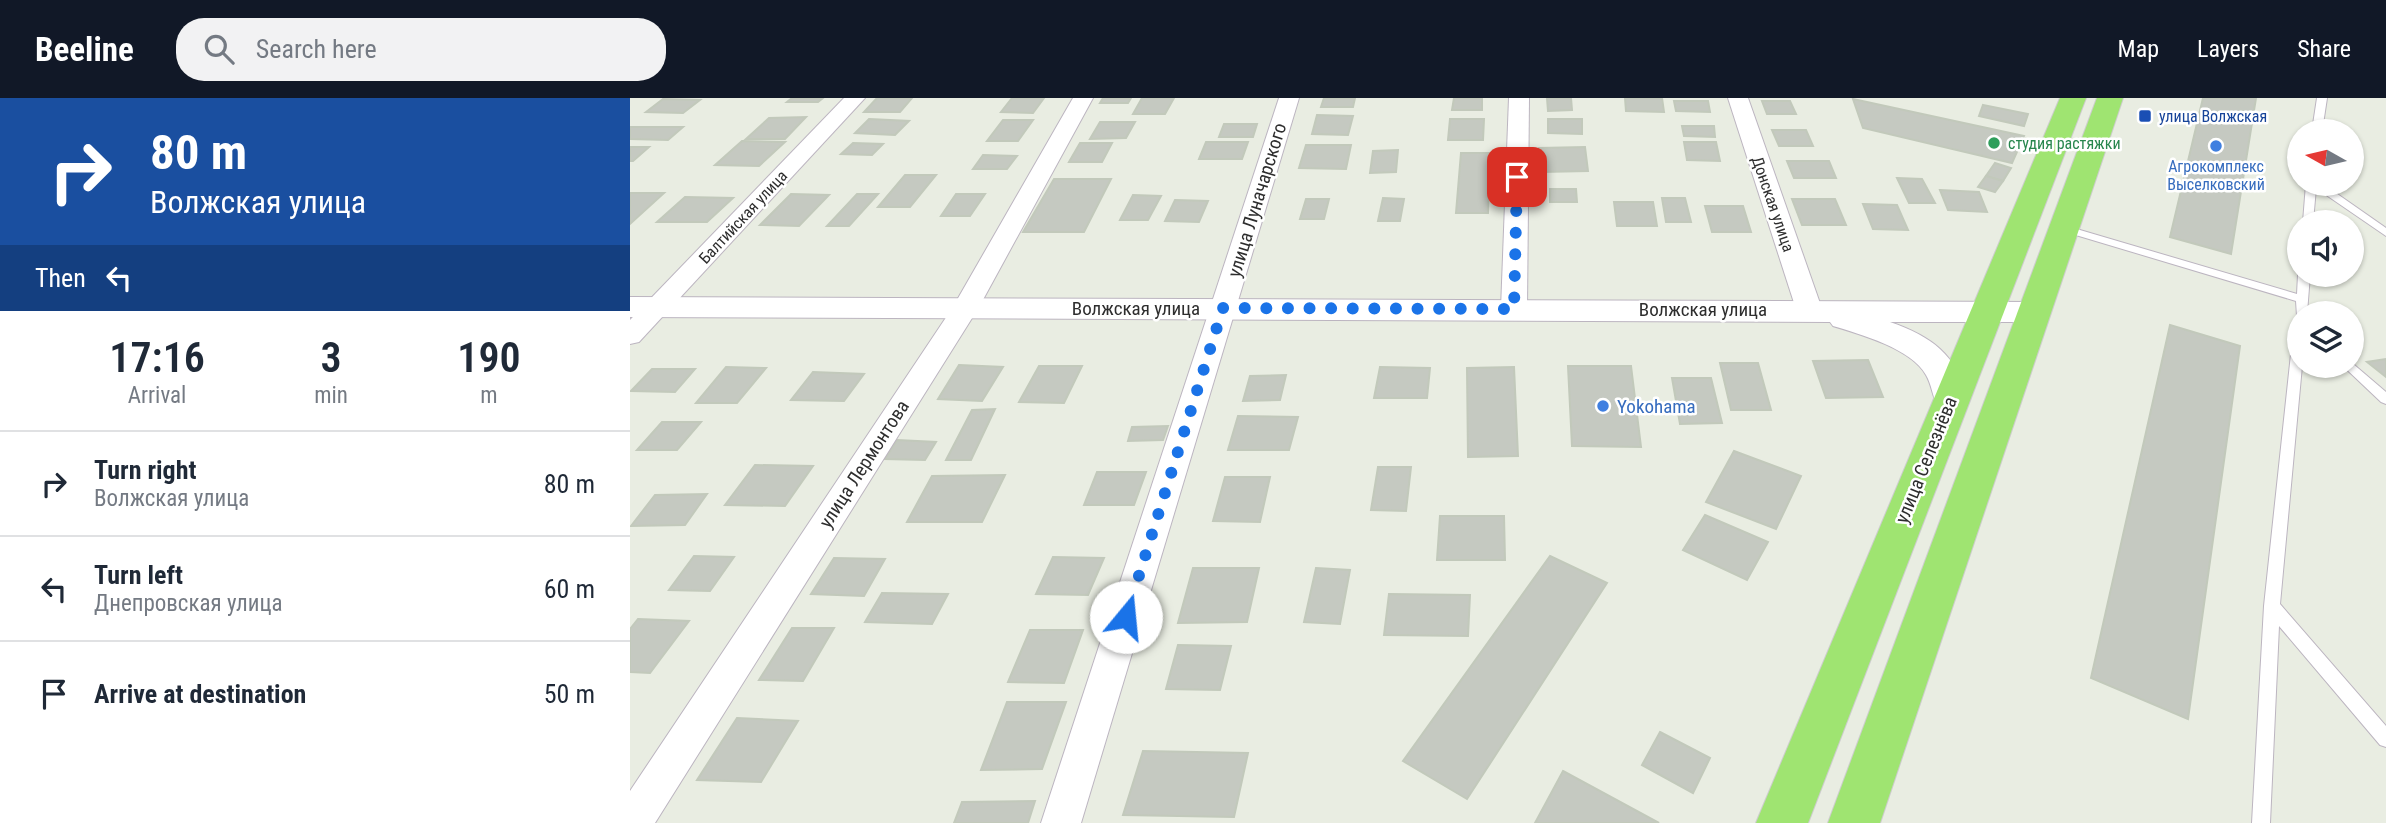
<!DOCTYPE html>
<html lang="en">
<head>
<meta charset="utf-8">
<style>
  :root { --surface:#fff; --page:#f2f2f3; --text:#1f2937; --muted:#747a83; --line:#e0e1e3; --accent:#111827 }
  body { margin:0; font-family:"Roboto Condensed",sans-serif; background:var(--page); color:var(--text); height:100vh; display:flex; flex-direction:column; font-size:26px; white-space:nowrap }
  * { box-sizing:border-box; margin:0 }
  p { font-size:23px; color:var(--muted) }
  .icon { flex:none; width:38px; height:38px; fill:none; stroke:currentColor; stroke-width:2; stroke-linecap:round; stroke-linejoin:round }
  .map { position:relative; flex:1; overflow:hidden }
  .drawer { display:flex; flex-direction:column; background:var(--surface); width:630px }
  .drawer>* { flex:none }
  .banner { background:#1a4fa0; color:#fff; overflow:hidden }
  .needle { width:46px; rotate:278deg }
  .controls { position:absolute; left:1657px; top:21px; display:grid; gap:14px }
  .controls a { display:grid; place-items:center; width:77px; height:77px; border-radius:50%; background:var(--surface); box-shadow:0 2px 5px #0004; font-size:35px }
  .pin { position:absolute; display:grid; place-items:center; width:60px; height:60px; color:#fff; margin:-30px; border-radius:14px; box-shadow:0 4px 10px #0006 }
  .me { position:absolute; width:77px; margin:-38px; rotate:17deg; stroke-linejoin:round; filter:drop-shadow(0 0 5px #0008) }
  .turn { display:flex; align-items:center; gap:24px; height:147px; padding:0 35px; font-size:32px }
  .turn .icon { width:91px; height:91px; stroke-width:2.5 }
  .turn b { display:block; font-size:49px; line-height:60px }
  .then { display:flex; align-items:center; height:66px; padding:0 35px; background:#0003; gap:14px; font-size:26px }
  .eta { display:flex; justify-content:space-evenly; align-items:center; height:119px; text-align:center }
  .eta b { font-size:42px; font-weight:600; line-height:49px }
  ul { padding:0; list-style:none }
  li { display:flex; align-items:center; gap:21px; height:105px; padding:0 35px; border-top:2px solid var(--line) }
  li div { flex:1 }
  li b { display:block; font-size:26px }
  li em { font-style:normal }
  header { display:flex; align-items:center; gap:42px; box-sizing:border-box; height:98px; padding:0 35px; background:var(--accent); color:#fff }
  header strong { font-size:33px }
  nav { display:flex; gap:38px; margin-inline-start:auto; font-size:24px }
  .search { width:490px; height:63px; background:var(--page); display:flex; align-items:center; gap:18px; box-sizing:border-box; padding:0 24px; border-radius:28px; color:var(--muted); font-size:26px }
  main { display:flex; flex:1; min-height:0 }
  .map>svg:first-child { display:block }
  .building { fill:#c5c9c1; stroke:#c2c9bb; stroke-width:2 }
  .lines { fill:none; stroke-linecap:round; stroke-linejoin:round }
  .lane-casing { stroke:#bcb5c0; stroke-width:2 }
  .street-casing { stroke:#bcb5c0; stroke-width:2 }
  .secondary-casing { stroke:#bcb5c0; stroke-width:2 }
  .primary-casing { stroke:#cdcdcd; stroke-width:2 }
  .lane { fill:#fff; fill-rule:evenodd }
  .street { fill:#fff; fill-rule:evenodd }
  .secondary { fill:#fff; fill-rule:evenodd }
  .primary { fill:#9fe471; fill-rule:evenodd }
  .route { stroke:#1a73e8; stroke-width:12; stroke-dasharray:0 21.6 }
  .transit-dot { fill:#1a4fb4; stroke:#fff; stroke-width:2.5 }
  .leisure-dot { fill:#2e9e5b; stroke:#fff; stroke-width:2.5 }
  .shop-dot { fill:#3f7fe0; stroke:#fff; stroke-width:2.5 }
  .labels { text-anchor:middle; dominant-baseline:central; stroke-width:5; stroke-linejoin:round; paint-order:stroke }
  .far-transit-label { font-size:16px; fill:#164399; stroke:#fff; text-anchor:start }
  .far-leisure-label { font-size:16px; fill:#27864d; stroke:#fff; text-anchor:start }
  .far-shop-label { font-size:16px; fill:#366cbe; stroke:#fff }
  .far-street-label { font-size:16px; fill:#2e2e2e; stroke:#fff }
  .street-label { font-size:19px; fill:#2e2e2e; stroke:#fff }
  .shop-label { font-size:19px; fill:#366cbe; stroke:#fff; text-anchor:start }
</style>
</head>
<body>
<header>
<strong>Beeline</strong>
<div class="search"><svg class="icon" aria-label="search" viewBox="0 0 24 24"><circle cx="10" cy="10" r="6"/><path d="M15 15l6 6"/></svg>Search here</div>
<nav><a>Map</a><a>Layers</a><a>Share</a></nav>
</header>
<main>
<section class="drawer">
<div class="banner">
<div class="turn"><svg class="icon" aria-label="right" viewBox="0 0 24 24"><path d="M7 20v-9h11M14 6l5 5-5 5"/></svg><div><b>80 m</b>Волжская улица</div></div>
<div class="then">Then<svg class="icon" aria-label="left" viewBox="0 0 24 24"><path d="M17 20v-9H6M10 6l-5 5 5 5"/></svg></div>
</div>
<div class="eta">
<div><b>17:16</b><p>Arrival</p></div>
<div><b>3</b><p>min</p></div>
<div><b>190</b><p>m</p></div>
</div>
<ul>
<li><svg class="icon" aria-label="right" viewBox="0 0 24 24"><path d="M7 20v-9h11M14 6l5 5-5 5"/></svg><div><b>Turn right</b><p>Волжская улица</p></div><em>80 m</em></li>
<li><svg class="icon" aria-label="left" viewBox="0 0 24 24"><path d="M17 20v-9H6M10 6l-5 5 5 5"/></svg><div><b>Turn left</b><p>Днепровская улица</p></div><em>60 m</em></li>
<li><svg class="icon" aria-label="arrive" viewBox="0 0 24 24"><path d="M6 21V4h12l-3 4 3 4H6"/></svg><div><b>Arrive at destination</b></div><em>50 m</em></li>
</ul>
</section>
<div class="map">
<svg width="1756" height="725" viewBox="0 0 1756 725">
  <rect width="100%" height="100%" fill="#e9ede2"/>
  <g class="building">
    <path d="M162,0H193L188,4H157Z"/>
    <path d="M247,0H282L270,14H234Z"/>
    <path d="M382,0H414L403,15L371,14Z"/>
    <path d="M473,0H501L498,5H470Z"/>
    <path d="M512,0H544L535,16H503Z"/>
    <path d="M694,0H725L723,9H691Z"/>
    <path d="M824,0H852V12H822Z"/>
    <path d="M917,0H941L942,12L918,13Z"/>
    <path d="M995,0H1032L1034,14L996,13Z"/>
    <path d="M1573,0H1626L1601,156L1540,139Z"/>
    <path d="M33,1L70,2L53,15L16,14Z"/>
    <path d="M1223,1L1394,38L1382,65L1233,30Z"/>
    <path d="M1044,3H1078L1080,14L1046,13Z"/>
    <path d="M1132,3H1160L1166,16H1137Z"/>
    <path d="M1353,7L1398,16L1394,28L1349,18Z"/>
    <path d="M687,17L723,18L718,37L682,36Z"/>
    <path d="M176,19L155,41H116L139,20Z"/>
    <path d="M239,21L279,23L265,37L225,35Z"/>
    <path d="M820,21H854L853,42H818Z"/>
    <path d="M918,21H952V36L918,35Z"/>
    <path d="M373,22H403L388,43H357Z"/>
    <path d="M470,24H505L496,40L460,41Z"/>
    <path d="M594,26H627L623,39H589Z"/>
    <path d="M1052,28H1084L1085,39L1054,38Z"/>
    <path d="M0,29H53L38,42L0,41Z"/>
    <path d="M1142,32H1176L1183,48H1149Z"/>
    <path d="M112,43L155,44L129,68L85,67Z"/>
    <path d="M576,44H618L612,61H569Z"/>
    <path d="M1054,44H1086L1090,63L1057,62Z"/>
    <path d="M223,45L253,46L242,57L211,56Z"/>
    <path d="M450,45H482L472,64H439Z"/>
    <path d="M676,47H721L716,71L669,70Z"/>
    <path d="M0,49H19L3,63H0Z"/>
    <path d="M955,49L958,73L911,74L909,50Z"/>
    <path d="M768,52L766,74L740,75L743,53Z"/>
    <path d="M831,55H860L858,115H826Z"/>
    <path d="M353,57L387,58L377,71H343Z"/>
    <path d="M1157,63H1199L1206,80H1164Z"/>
    <path d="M1365,65L1381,70L1373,83L1356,78Z"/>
    <path d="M275,77H306L280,109H248Z"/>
    <path d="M1356,78L1373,83L1365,94L1348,89Z"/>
    <path d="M1267,80L1292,81L1305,105H1279Z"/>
    <path d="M424,81H481L454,134H393Z"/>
    <path d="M920,91H946L947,104H920Z"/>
    <path d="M1310,92L1349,94L1357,114L1318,112Z"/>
    <path d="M0,95H34L0,126Z"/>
    <path d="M161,96L199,97L169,128L130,127Z"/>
    <path d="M227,96H248L219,128H197Z"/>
    <path d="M326,96H355L340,118H311Z"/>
    <path d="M503,97L531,98L518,122H490Z"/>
    <path d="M55,99L103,100L77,124H27Z"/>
    <path d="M753,100L774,101L770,123H748Z"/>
    <path d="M1032,100H1055L1061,124H1036Z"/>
    <path d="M676,101H699L694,121H670Z"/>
    <path d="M1162,101H1205L1216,127H1172Z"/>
    <path d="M545,102L578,103L569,124L535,123Z"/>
    <path d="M984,104H1023L1027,128H987Z"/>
    <path d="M1233,106L1267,107L1278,132L1243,131Z"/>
    <path d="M1075,108H1113L1121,134H1082Z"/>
    <path d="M1540,227L1610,248L1558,621L1461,580Z"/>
    <path d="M1756,261V279L1737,264Z"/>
    <path d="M1238,262L1253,299L1196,300L1183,263Z"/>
    <path d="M1090,265H1128L1141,312H1101Z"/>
    <path d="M329,267L373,269L352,303L308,301Z"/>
    <path d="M409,268H452L434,305L389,304Z"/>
    <path d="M938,268H1001L1011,349L942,348Z"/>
    <path d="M96,269L136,270L107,305H66Z"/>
    <path d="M750,269L800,270L797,300H744Z"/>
    <path d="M884,269L888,358L838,359L837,270Z"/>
    <path d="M22,271H65L45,294L1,293Z"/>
    <path d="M183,274L234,276L214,303L161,302Z"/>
    <path d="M656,277L650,302L613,303L620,278Z"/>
    <path d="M1042,280H1081L1092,325L1050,326Z"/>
    <path d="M365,311L341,362H316L342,312Z"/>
    <path d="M608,318L668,319L659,352H598Z"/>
    <path d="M32,324H71L47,352H7Z"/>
    <path d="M538,328L533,342L498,343L502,329Z"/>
    <path d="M267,342L306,344L295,362L255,361Z"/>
    <path d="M1104,353L1171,378L1146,431L1076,404Z"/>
    <path d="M125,367L183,368L155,408L95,407Z"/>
    <path d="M748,369H781L776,413L741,412Z"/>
    <path d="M467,374H516L504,407H454Z"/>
    <path d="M375,377L352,424H277L302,378Z"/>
    <path d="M595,379H640L630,424L583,423Z"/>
    <path d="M77,396L55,427L1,428L25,397Z"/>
    <path d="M1075,417L1138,444L1117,482L1053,452Z"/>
    <path d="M810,418H874L875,462H807Z"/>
    <path d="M64,458L104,459L80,493L39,492Z"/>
    <path d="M920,458L977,485L837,701L773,663Z"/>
    <path d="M423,459L474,460L458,497L406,496Z"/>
    <path d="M204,460L255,461L234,498L181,496Z"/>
    <path d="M563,470H629L617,524L548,525Z"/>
    <path d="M686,470L720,472L710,526L674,524Z"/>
    <path d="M252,495L318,496L302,526L235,524Z"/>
    <path d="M759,496L840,497L838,538L754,537Z"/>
    <path d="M8,521L59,523L20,575L0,574V531Z"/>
    <path d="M162,530H204L173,583L129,582Z"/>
    <path d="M400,532H453L434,585L378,584Z"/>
    <path d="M548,547L601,548L590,592L536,591Z"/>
    <path d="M377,604H436L412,671L351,672Z"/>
    <path d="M107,620L168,623L131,684L67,682Z"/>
    <path d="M1030,634L1080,660L1063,695L1012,667Z"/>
    <path d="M513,653L618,655L604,719L493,717Z"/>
    <path d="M933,673L1029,725H905Z"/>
    <path d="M405,703L398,725H324L332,704Z"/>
  </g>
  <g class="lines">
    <g class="lane-casing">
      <g id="lane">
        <path d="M1687,0H1697L1692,33H1682Z"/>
        <path d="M1676,86H1693L1756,130V138L1686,90L1683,124H1673Z"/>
        <path d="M1433,127L1667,196L1668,177L1670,175L1680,177L1677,215L1667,218L1666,203L1429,132L1428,130Z"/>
        <path d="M1670,224V268H1672L1650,506L1756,628V649L1750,647L1649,528L1640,725H1622L1634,508L1664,228Z"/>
        <path d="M1722,265L1756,294V306L1751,304L1713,268H1722Z"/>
      </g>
    </g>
    <g class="street-casing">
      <g id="street">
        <path d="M214,0H235L9,244L0,246V222Z"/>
        <path d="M443,0H463L349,209L25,725H0V693L323,209Z"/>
        <path d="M649,0H669L451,725H411Z"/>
        <path d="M879,0H899L897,211L893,217H875L871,211Z"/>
        <path d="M1098,0H1118L1192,211L1188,217H1170L1166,211Z"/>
      </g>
    </g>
    <g class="secondary-casing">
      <path id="secondary" d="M0,199L1403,204L1415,207L1419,214L1415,221L1403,224H1260C1303,239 1324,256 1339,299L1334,308L1321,311L1308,308C1302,298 1302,287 1296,277C1282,251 1230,236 1203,228L1200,224L0,219Z"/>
    </g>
    <g class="primary-casing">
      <g id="primary">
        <path d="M1430,0H1456L1178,725H1126Z"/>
        <path d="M1467,0H1493L1250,725H1198Z"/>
      </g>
    </g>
    <use href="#lane" class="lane"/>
    <use href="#street" class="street"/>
    <use href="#secondary" class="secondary"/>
    <use href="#primary" class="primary"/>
  </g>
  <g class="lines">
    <path class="route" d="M496,519L593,210L884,211L887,79"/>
  </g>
  <rect class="transit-dot" x="1508" y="11" width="14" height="14" rx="3.5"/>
  <circle class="leisure-dot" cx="1364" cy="45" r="7"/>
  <g class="shop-dot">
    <circle cx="1586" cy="48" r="7"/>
    <circle cx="973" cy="308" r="7"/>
  </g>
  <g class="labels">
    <g class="far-transit-label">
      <text x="1529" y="18">улица Волжская</text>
    </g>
    <g class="far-leisure-label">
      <text x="1378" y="45">студия растяжки</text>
    </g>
    <g class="far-shop-label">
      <text x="1586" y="68">Агрокомплекс<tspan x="1586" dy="18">Выселковский</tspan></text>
    </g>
    <g class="far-street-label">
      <text transform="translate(1143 106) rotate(71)">Донская улица</text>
      <text transform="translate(113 119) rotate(-47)">Балтийская улица</text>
    </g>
    <g class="street-label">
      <text transform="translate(627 102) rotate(-73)">улица Луначарского</text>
      <text x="506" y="210">Волжская улица</text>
      <text x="1073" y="211">Волжская улица</text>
      <text transform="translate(1296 362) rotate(-68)">улица Селезнёва</text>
      <text transform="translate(234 366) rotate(-57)">улица Лермонтова</text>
    </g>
    <g class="shop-label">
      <text x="987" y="308">Yokohama</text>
    </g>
  </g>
</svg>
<div class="controls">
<a><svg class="needle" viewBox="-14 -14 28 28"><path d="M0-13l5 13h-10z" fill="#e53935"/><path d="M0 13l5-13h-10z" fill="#747a83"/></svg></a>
<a><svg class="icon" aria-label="sound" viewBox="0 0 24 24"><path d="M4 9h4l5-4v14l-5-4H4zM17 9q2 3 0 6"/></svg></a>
<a><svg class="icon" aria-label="layers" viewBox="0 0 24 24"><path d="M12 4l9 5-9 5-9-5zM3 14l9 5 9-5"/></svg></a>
</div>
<div class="pin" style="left:887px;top:79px;background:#d93025"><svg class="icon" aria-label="arrive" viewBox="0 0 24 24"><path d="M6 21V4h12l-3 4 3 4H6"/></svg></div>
<svg class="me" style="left:496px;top:519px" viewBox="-20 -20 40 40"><circle r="19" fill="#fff"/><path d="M0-13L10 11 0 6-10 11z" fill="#1a73e8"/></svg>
</div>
</main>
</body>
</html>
